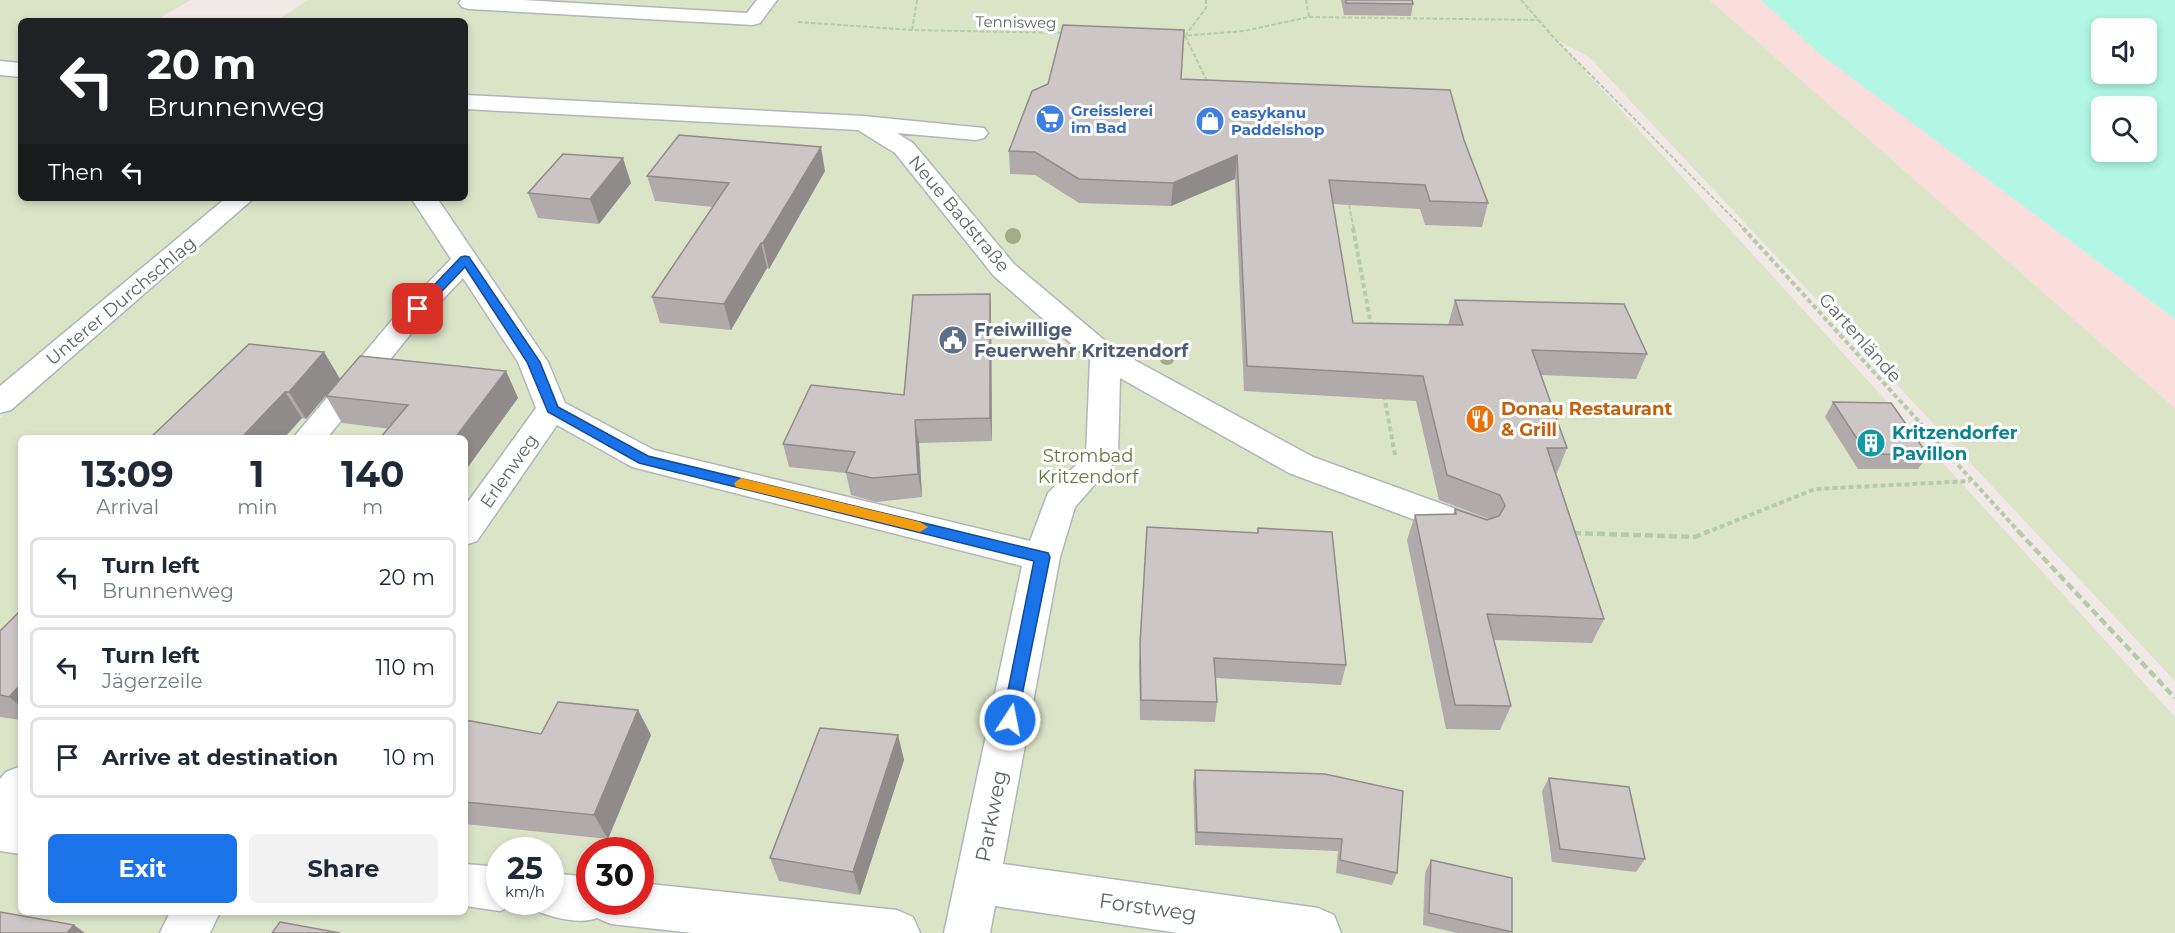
<!DOCTYPE html>
<html lang="en">
<head>
<meta charset="utf-8">
<style>
  :root { --surface:#fff; --page:#f2f2f3; --text:#1f2937; --muted:#747a83; --line:#e0e1e3; --accent:#1a73e8 }
  body { margin:0; font-family:Montserrat,sans-serif; background:var(--page); color:var(--text); height:100vh; display:flex; flex-direction:column; font-size:22px; white-space:nowrap }
  * { box-sizing:border-box; margin:0 }
  p { font-size:20px; color:var(--muted) }
  .icon { flex:none; width:33px; height:33px; fill:none; stroke:currentColor; stroke-width:2; stroke-linecap:round; stroke-linejoin:round }
  .map { position:relative; flex:1; overflow:hidden }
  .panel { position:absolute; left:18px; top:435px; width:450px; height:480px; display:flex; flex-direction:column; background:var(--surface); border-radius:9px; box-shadow:0 3px 9px #0003 }
  .panel>* { flex:none }
  .hud { position:absolute; left:18px; top:18px; width:450px; height:183px; border-radius:9px; box-shadow:0 3px 9px #0003; background:#202124; color:#fff; overflow:hidden }
  .fabs { position:absolute; left:2091px; top:18px; display:grid; gap:12px }
  .fabs a { display:grid; place-items:center; width:66px; height:66px; border-radius:9px; background:var(--surface); box-shadow:0 3px 9px #0003; font-size:30px }
  .speed { position:absolute; left:486px; top:837px; display:flex; gap:12px; font-size:30px; font-weight:700; text-align:center }
  .speed>* { display:grid; place-content:center; width:78px; height:78px; border-radius:50%; background:var(--surface); box-shadow:0 3px 9px #0003; line-height:1 }
  .speed small { font-size:15px; font-weight:400 }
  .speed .limit { border:9px solid #d22; background:#fff; color:#111 }
  .pin { position:absolute; display:grid; place-items:center; width:51px; height:51px; color:#fff; margin:-26px; border-radius:12px; box-shadow:0 3px 9px #0006 }
  .me { position:absolute; width:66px; margin:-33px; rotate:11deg; stroke-linejoin:round; filter:drop-shadow(0 0 4px #0008) }
  .turn { display:flex; align-items:center; gap:21px; height:126px; padding:0 30px; font-size:27px }
  .turn .icon { width:78px; height:78px; stroke-width:2.5 }
  .turn b { display:block; font-size:42px; line-height:51px }
  .then { display:flex; align-items:center; height:57px; padding:0 30px; background:#0003; gap:12px; font-size:22px }
  .eta { display:flex; justify-content:space-evenly; align-items:center; height:102px; text-align:center }
  .eta b { font-size:36px; font-weight:700; line-height:42px }
  .primary-button { display:flex; gap:12px; margin-top:auto; padding:12px 30px }
  .primary-button a { flex:1; height:69px; border-radius:9px; background:var(--accent); color:#fff; font-size:24px; font-weight:700; line-height:69px; text-align:center }
  .primary-button a+a { background:var(--page); color:var(--text) }
  ul { padding:0; list-style:none }
  li { display:flex; align-items:center; gap:18px; height:81px; margin:0 12px 9px; padding:0 18px; border:3px solid var(--line); border-radius:9px }
  li div { flex:1 }
  li b { display:block; font-size:22px }
  li em { font-style:normal }
  .map>svg:first-child { display:block }
  .green { fill:#dce4c8; fill-rule:evenodd }
  .sand { fill:#f8dddb }
  .water { fill:#b1f7e4; fill-rule:evenodd }
  .lines { fill:none; stroke-linecap:round; stroke-linejoin:round }
  .minor-casing { stroke:#b0b6b6; stroke-width:3 }
  .path-far2 { stroke:#b6cca6; stroke-width:2; stroke-dasharray:4.5 2; stroke-linecap:butt }
  .path-far1 { stroke:#b6cca6; stroke-width:4; stroke-dasharray:5 3; stroke-linecap:butt }
  .path { stroke:#b6cca6; stroke-width:4.5; stroke-dasharray:8 4; stroke-linecap:butt }
  .minor { fill:#fff; fill-rule:evenodd }
  .tree { fill:#a4ab89 }
  .wall { fill:#b0aaab }
  .shaded-wall { fill:#908b8b }
  .building { fill:#cdc6c7; stroke:#908b8b; stroke-width:1.5 }
  .route { fill:#1a73e8; stroke:#114b97; stroke-width:1.5 }
  .slow { fill:#f59e0b }
  .labels { text-anchor:middle; dominant-baseline:central; stroke-width:6; stroke-linejoin:round; paint-order:stroke }
  .far-street-label { font-size:15px; fill:#5f6765; stroke:#fff }
  .far-shop-label { font-size:15px; font-weight:bold; fill:#366cbe; stroke:#fff; text-anchor:start }
  .street-label { font-size:18px; fill:#5f6765; stroke:#fff }
  .service-label { font-size:18px; font-weight:bold; fill:#4e5e75; stroke:#fff; text-anchor:start }
  .food-label { font-size:18px; font-weight:bold; fill:#c56008; stroke:#fff; text-anchor:start }
  .culture-label { font-size:18px; font-weight:bold; fill:#0d838f; stroke:#fff; text-anchor:start }
  .park-label { font-size:18px; fill:#65793b; stroke:#fff }
  .near-street-label { font-size:21px; fill:#5f6765; stroke:#fff }
</style>
</head>
<body>
<div class="map">
<svg width="2175" height="933" viewBox="0 0 2175 933">
  <rect width="100%" height="100%" fill="#f0e9e8"/>
  <g class="green">
    <path d="M0,0H191L154,21H21V198H225L0,388Z"/>
    <path d="M308,0H1710L2175,408V681L1589,57L1557,40L2175,717V933H0V418L255,198H465V21H276ZM21,438H465V912H21ZM500,850H550V902H500ZM590,850H640V902H590Z"/>
  </g>
  <path class="sand" d="M1710,0H1761L1820,54L2175,319V408Z"/>
  <path class="water" d="M1761,0H2175V319L1820,54ZM2102,28H2146V74H2102ZM2102,106H2146V152H2102Z"/>
  <g class="lines">
    <g class="minor-casing">
      <g id="minor">
        <path d="M461,0H523L747,13L757,0H777L760,23L753,25L469,9L462,7L459,3Z"/>
        <path d="M0,61L21,63V77L0,75Z"/>
        <path d="M465,95L863,116L984,128L988,133L984,138L976,140L897,133L913,143L1014,264L1116,350L1313,457L1489,521L1494,530L1489,539L1477,543L1289,473L1120,378L1118,458L1075,507L1060,557L1003,864L1318,908L1334,915L1341,933H1178L995,906L990,933H944L1022,566L632,467L557,425L477,541L465,545V506L536,408L518,362L463,278L413,331L327,438H293L393,319L451,259L411,198H437L548,362L565,403L654,450L1030,541L1048,493L1086,455L1090,360L994,276L895,153L858,130L465,109Z"/>
        <path d="M226,198H254L11,410L0,413V386Z"/>
        <path d="M21,766V854L0,851V779L6,772Z"/>
        <path d="M465,864L500,867V902H517L516,904L500,911L465,906Z"/>
        <path d="M550,873L590,877V902H640V883L897,910L913,917L920,933H693L611,924L597,918C579,925 551,917 534,910L530,902H550Z"/>
        <path d="M170,912H220L210,933H160Z"/>
      </g>
    </g>
    <g class="path-far2">
      <path d="M1521,0L1555,39L1745,230"/>
      <path d="M1309,17L1538,20"/>
      <path d="M798,22L912,30L1066,33"/>
      <path d="M912,30L917,0"/>
      <path d="M1181,36L1244,31L1309,17L1306,0"/>
      <path d="M1185,36L1207,81"/>
      <path d="M1185,36L1206,8V0"/>
      <path d="M1349,205L1354,230"/>
    </g>
    <g class="path-far1">
      <path d="M1353,228L1371,325"/>
      <path d="M1743,228L2020,533"/>
      <path d="M1384,395L1395,455"/>
      <path d="M1705,533L1815,489L1970,481"/>
    </g>
    <g class="path">
      <path d="M2018,531L2175,698"/>
      <path d="M1573,533L1695,537L1709,531"/>
    </g>
    <use href="#minor" class="minor"/>
  </g>
  <g class="tree">
    <circle cx="1013" cy="236" r="8"/>
    <circle cx="1167" cy="357" r="8"/>
  </g>
  <g class="wall">
    <path d="M1341,0H1412L1413,4L1411,16L1344,15Z"/>
    <path d="M1181,79L1464,140L1488,203L1482,227L1425,225L1420,209L1333,204L1353,323L1448,325L1455,300L1647,354L1636,379L1541,375L1567,448L1557,473H1556L1604,619L1592,643L1494,640L1511,706L1500,730L1446,729L1407,540L1415,515L1453,514L1455,509L1487,520L1489,519L1439,500L1416,401L1244,391L1235,179L1171,206L1079,203L1035,175L1010,174L1009,151Z"/>
    <path d="M825,171L769,269L767,268L731,330L660,323L652,297L713,207L655,201L647,176Z"/>
    <path d="M631,183L599,224L538,218L528,193Z"/>
    <path d="M990,294L991,316L992,441L919,443L922,497L876,502L851,495L846,473L789,467L783,444L904,395Z"/>
    <path d="M324,352L340,379L306,419L302,418L284,438H150Z"/>
    <path d="M506,371L518,398L465,471V438L342,423L326,396Z"/>
    <path d="M1833,402L1928,455L1918,469H1858L1825,417Z"/>
    <path d="M1147,527L1257,533L1258,528L1346,665L1341,685L1216,678L1217,702L1215,722L1140,720L1139,665Z"/>
    <path d="M21,610V720L0,717V631Z"/>
    <path d="M638,710L651,735L608,839L465,824V720L541,734Z"/>
    <path d="M898,735L904,760L860,895L779,881L770,858Z"/>
    <path d="M1195,770L1325,774L1397,873L1392,885L1336,873L1338,851L1195,845L1193,783Z"/>
    <path d="M1549,778L1645,859L1636,872L1552,862L1542,791Z"/>
    <path d="M1431,860L1512,932L1511,933H1457L1423,925L1425,873Z"/>
  </g>
  <g class="shaded-wall">
    <path d="M821,147L825,171L769,269L763,243Z"/>
    <path d="M1237,155L1235,179L1171,206L1173,183Z"/>
    <path d="M623,158L631,183L599,224L590,199Z"/>
    <path d="M761,243L767,268L731,330L724,304Z"/>
    <path d="M990,294L991,316L992,441L990,418Z"/>
    <path d="M324,352L340,379L306,419L289,392Z"/>
    <path d="M506,371L518,398L465,471V438H455Z"/>
    <path d="M285,392L302,418L284,438H241Z"/>
    <path d="M915,420L919,443L922,497L918,474Z"/>
    <path d="M21,684V707L9,697Z"/>
    <path d="M638,710L651,735L608,839L594,815Z"/>
    <path d="M898,735L904,760L860,895L853,872Z"/>
    <path d="M74,925L85,933H67Z"/>
  </g>
  <g class="building">
    <path d="M1346,0H1412L1413,4L1346,3Z"/>
    <path d="M1063,25L1184,30L1181,79L1450,90L1464,140L1488,203L1430,201L1425,185L1329,180L1353,323L1463,325L1455,300L1624,304L1647,354L1532,350L1567,448H1547L1604,619L1487,614L1511,706L1455,705L1415,515L1456,514L1455,509L1487,520L1499,516L1505,506L1500,495L1447,475L1423,376L1247,366L1237,155L1173,183L1079,179L1035,152L1009,151L1032,91L1048,84Z"/>
    <path d="M679,135L821,147L763,243H761L724,304L652,297L729,183L647,176Z"/>
    <path d="M563,154L623,158L590,199L528,193Z"/>
    <path d="M990,294V418L915,420L918,474L872,478L846,472L855,452L783,444L811,385L904,395L913,295Z"/>
    <path d="M249,344L324,352L289,392H285L241,438H150Z"/>
    <path d="M360,356L506,371L455,438H380L408,405L326,396Z"/>
    <path d="M1833,402L1891,403L1928,455L1867,454Z"/>
    <path d="M1147,527L1258,533V528L1332,532L1346,665L1214,658L1217,702L1141,700L1140,644Z"/>
    <path d="M21,610V684L9,697L0,695V631Z"/>
    <path d="M558,702L638,710L594,815L465,802V720L541,734Z"/>
    <path d="M820,728L898,735L853,872L770,858Z"/>
    <path d="M1195,770L1325,774L1403,791L1397,873L1340,860L1342,839L1197,832Z"/>
    <path d="M1549,778L1629,787L1645,859L1560,849Z"/>
    <path d="M1431,860L1512,878V932L1429,913Z"/>
    <path d="M0,912L74,925L67,933H0Z"/>
    <path d="M280,922L340,933H272Z"/>
  </g>
  <path class="route" d="M465,256L469,257L540,362L558,407L648,456L1048,553L1050,557L1016,725L1010,727L1004,725L1002,720L1034,561L639,463L548,412L527,362L465,267L423,311H414V306L461,257Z"/>
  <path class="slow" d="M741,478L920,522L928,527L920,532L736,487L734,483Z"/>
  <defs>
    <g id="supermarket-disc" transform="scale(1.5)"><circle r="9.5" fill="#3f7fe0" stroke="#fff"/><path d="M-6-5.5h2.5l.6 2H6L4.5 2H-2.5L-4.4-4H-6ZM-1.5 3.2a1.3 1.3 0 1 0 .1 0ZM3 3.2a1.3 1.3 0 1 0 .1 0Z" fill="#fff"/></g>
    <g id="shop-disc" transform="scale(1.5)"><circle r="9.5" fill="#3f7fe0" stroke="#fff"/><path d="M-5-2.5h2.3a2.7 3.5 0 0 1 5.4 0H5L5.5 6h-11ZM-1.5-2.5h3a1.5 2.3 0 0 0-3 0Z" fill="#fff"/></g>
    <g id="civic-disc" transform="scale(1.5)"><circle r="9.5" fill="#5c6f8a" stroke="#fff"/><path d="M-.6-6.5H3V-4.5H.6V-3L4-1V1h2V6H-6V1h2V-1L-.6-3ZM-1.2 2.5V6h2.4V2.5Z" fill="#fff"/></g>
    <g id="restaurant-disc" transform="scale(1.5)"><circle r="9.5" fill="#e8710a" stroke="#fff"/><path d="M-5-6h1v4h1v-4h1v4h1v-4h1v5L-1.5 .5V6h-2V.5L-5-1ZM5-6V6H3V1.5H1.5Q1.5-4 5-6Z" fill="#fff"/></g>
    <g id="building-disc" transform="scale(1.5)"><circle r="9.5" fill="#0f9aa8" stroke="#fff"/><path d="M-4-6H4V6H1V3H-1V6H-4ZM-2.5-4.3h1.7v1.8h-1.7ZM.8-4.3h1.7v1.8H.8ZM-2.5-1h1.7V.8h-1.7ZM.8-1h1.7V.8H.8Z" fill="#fff"/></g>
  </defs>
  <g fill-rule="evenodd">
    <use href="#supermarket-disc" x="1050" y="119"/>
    <use href="#shop-disc" x="1210" y="121"/>
    <use href="#civic-disc" x="953" y="340"/>
    <use href="#restaurant-disc" x="1480" y="419"/>
    <use href="#building-disc" x="1871" y="443"/>
  </g>
  <g class="labels">
    <g class="far-street-label">
      <text transform="translate(1016 22) rotate(1)">Tennisweg</text>
    </g>
    <g class="far-shop-label">
      <text x="1071" y="110">Greisslerei<tspan x="1071" dy="17">im Bad</tspan></text>
      <text x="1231" y="112">easykanu<tspan x="1231" dy="17">Paddelshop</tspan></text>
    </g>
    <g class="street-label">
      <text transform="translate(959 214) rotate(50)">Neue Badstraße</text>
      <text transform="translate(121 301) rotate(-40)">Unterer Durchschlag</text>
      <text transform="translate(1860 338) rotate(48)">Gartenlände</text>
      <text transform="translate(509 471) rotate(-55)">Erlenweg</text>
    </g>
    <g class="service-label">
      <text x="974" y="330">Freiwillige<tspan x="974" dy="21">Feuerwehr Kritzendorf</tspan></text>
    </g>
    <g class="food-label">
      <text x="1501" y="409">Donau Restaurant<tspan x="1501" dy="21">&amp; Grill</tspan></text>
    </g>
    <g class="culture-label">
      <text x="1892" y="433">Kritzendorfer<tspan x="1892" dy="21">Pavillon</tspan></text>
    </g>
    <g class="park-label">
      <text x="1088" y="456">Strombad<tspan x="1088" dy="21">Kritzendorf</tspan></text>
    </g>
    <g class="near-street-label">
      <text transform="translate(991 816) rotate(-79)">Parkweg</text>
      <text transform="translate(1148 907) rotate(8)">Forstweg</text>
    </g>
  </g>
</svg>
<div class="fabs">
<a><svg class="icon" aria-label="sound" viewBox="0 0 24 24"><path d="M4 9h4l5-4v14l-5-4H4zM17 9q2 3 0 6"/></svg></a>
<a><svg class="icon" aria-label="search" viewBox="0 0 24 24"><circle cx="10" cy="10" r="6"/><path d="M15 15l6 6"/></svg></a>
</div>
<div class="speed"><div>25<small>km/h</small></div><div class="limit">30</div></div>
<div class="pin" style="left:418px;top:309px;background:#d93025"><svg class="icon" aria-label="arrive" viewBox="0 0 24 24"><path d="M6 21V4h12l-3 4 3 4H6"/></svg></div>
<svg class="me" style="left:1010px;top:720px" viewBox="-20 -20 40 40"><circle r="17" fill="#1a73e8" stroke="#fff" stroke-width="3"/><path d="M0-11L8 9 0 5-8 9z" fill="#fff"/></svg>
<div class="hud">
<div class="turn"><svg class="icon" aria-label="left" viewBox="0 0 24 24"><path d="M17 20v-9H6M10 6l-5 5 5 5"/></svg><div><b>20 m</b>Brunnenweg</div></div>
<div class="then">Then<svg class="icon" aria-label="left" viewBox="0 0 24 24"><path d="M17 20v-9H6M10 6l-5 5 5 5"/></svg></div>
</div>
<section class="panel">
<div class="eta">
<div><b>13:09</b><p>Arrival</p></div>
<div><b>1</b><p>min</p></div>
<div><b>140</b><p>m</p></div>
</div>
<ul>
<li><svg class="icon" aria-label="left" viewBox="0 0 24 24"><path d="M17 20v-9H6M10 6l-5 5 5 5"/></svg><div><b>Turn left</b><p>Brunnenweg</p></div><em>20 m</em></li>
<li><svg class="icon" aria-label="left" viewBox="0 0 24 24"><path d="M17 20v-9H6M10 6l-5 5 5 5"/></svg><div><b>Turn left</b><p>Jägerzeile</p></div><em>110 m</em></li>
<li><svg class="icon" aria-label="arrive" viewBox="0 0 24 24"><path d="M6 21V4h12l-3 4 3 4H6"/></svg><div><b>Arrive at destination</b></div><em>10 m</em></li>
</ul>
<div class="primary-button"><a>Exit</a><a>Share</a></div>
</section>
</div>
</body>
</html>
